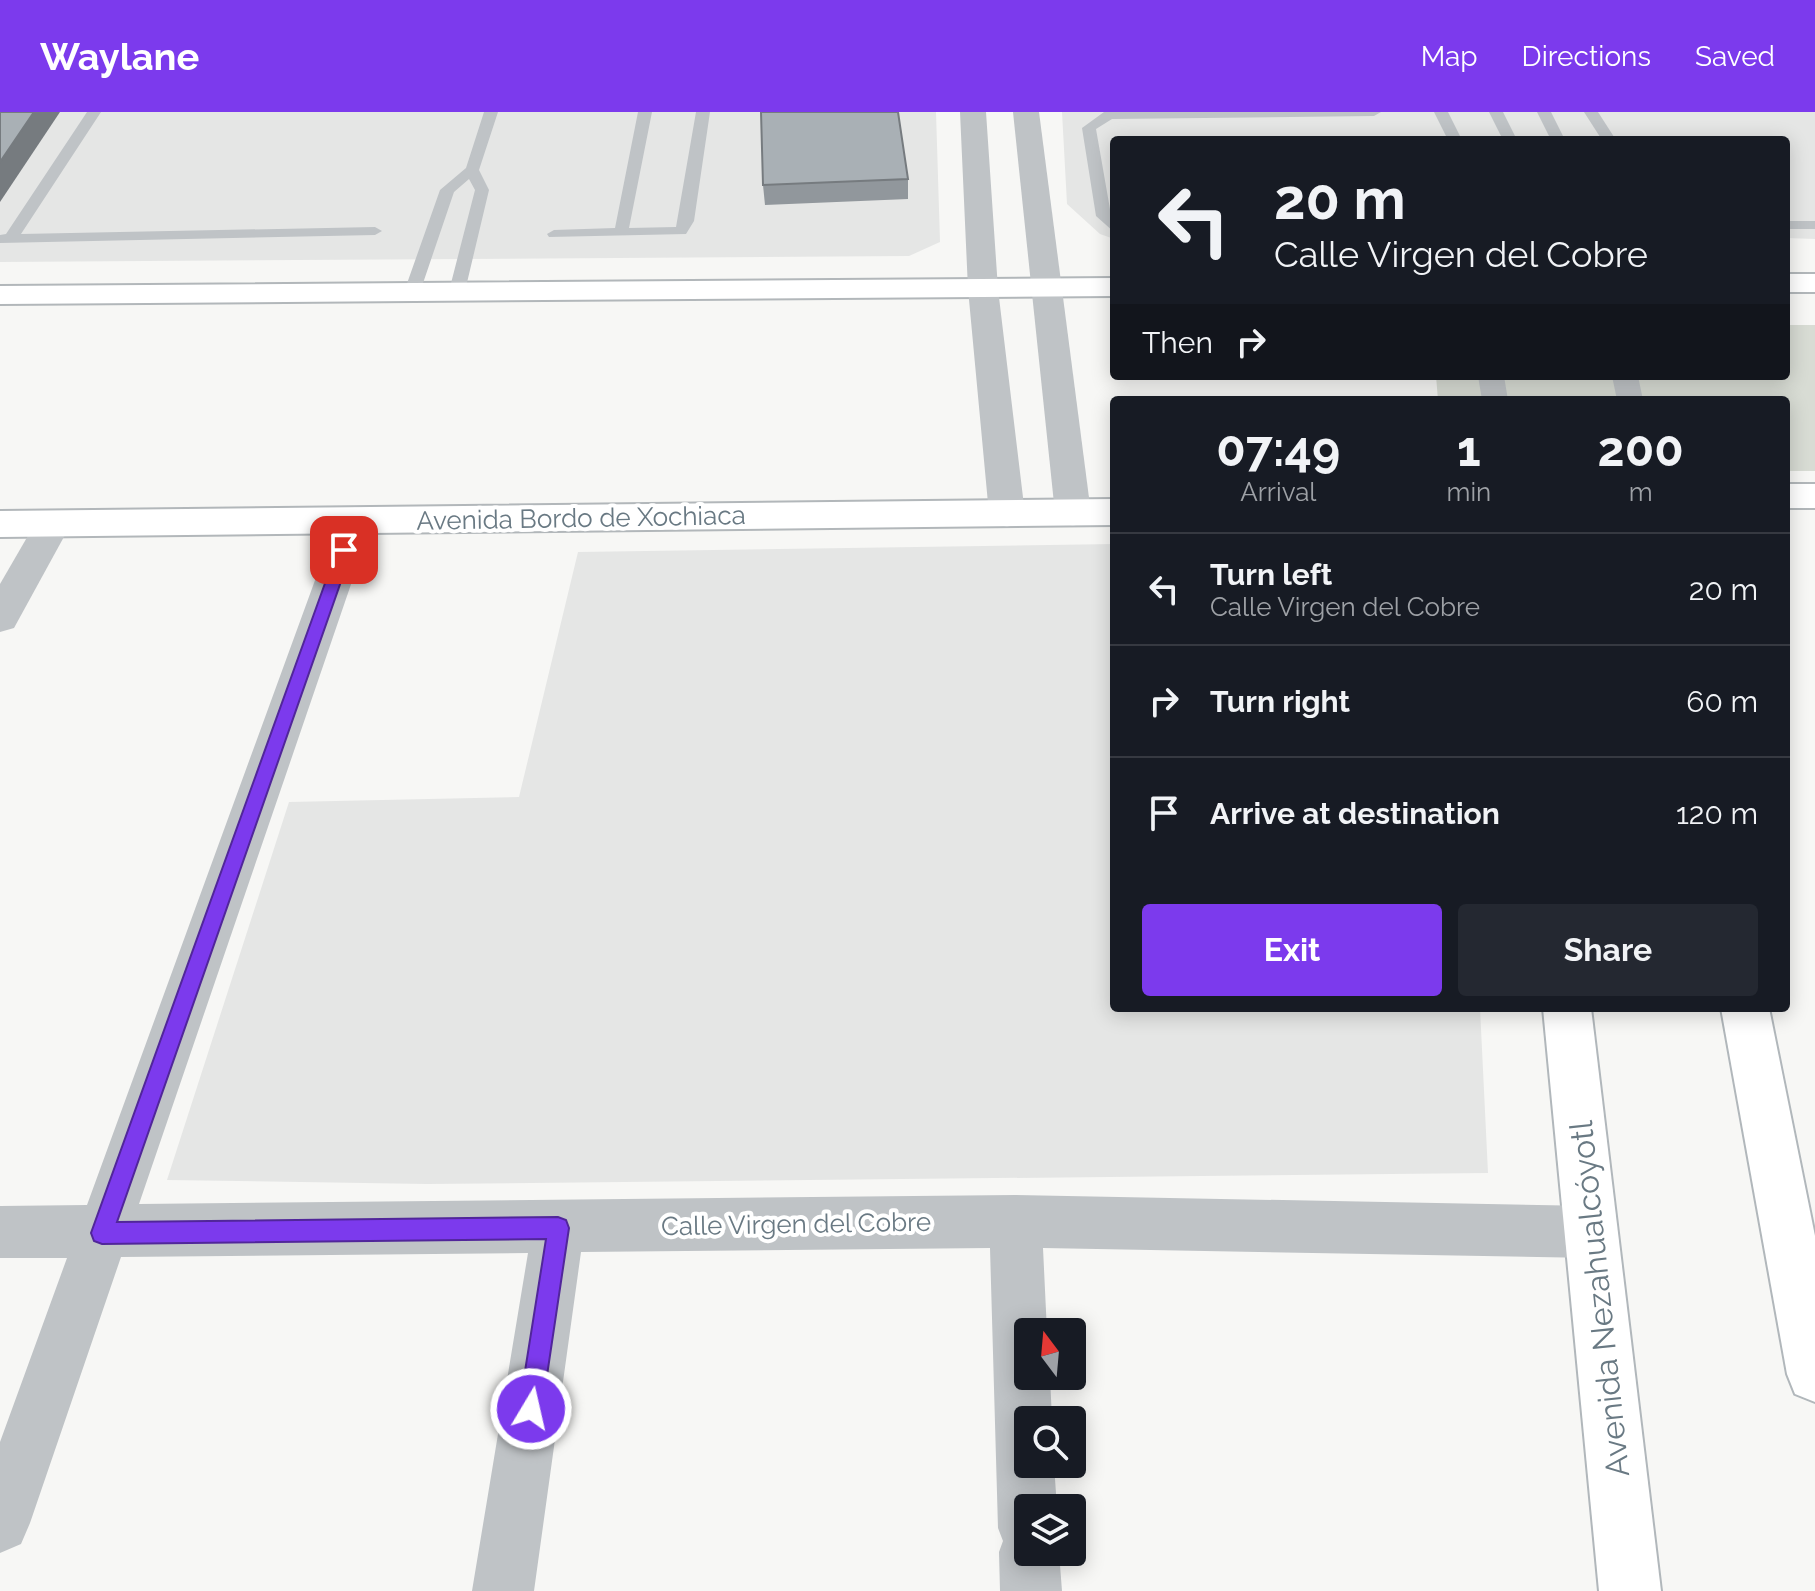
<!DOCTYPE html>
<html lang="en">
<head>
<meta charset="utf-8">
<style>
  :root { --surface:#171b24; --page:#242831; --text:#f1f3f6; --muted:#9ea1a6; --line:#363941; --accent:#7c3aed }
  body { margin:0; font-family:Raleway,sans-serif; background:var(--page); color:var(--text); height:100vh; display:flex; flex-direction:column; font-size:30px; white-space:nowrap }
  * { box-sizing:border-box; margin:0 }
  p { font-size:26px; color:var(--muted) }
  .icon { flex:none; width:44px; height:44px; fill:none; stroke:currentColor; stroke-width:2; stroke-linecap:round; stroke-linejoin:round }
  .map { position:relative; flex:1; overflow:hidden }
  .sheet { position:absolute; left:1110px; top:284px; width:680px; height:616px; display:flex; flex-direction:column; background:var(--surface); border-radius:8px; box-shadow:0 4px 20px #0003 }
  .sheet>* { flex:none }
  .top-card { position:absolute; left:1110px; top:24px; width:680px; height:244px; border-radius:8px; box-shadow:0 4px 20px #0003; background:#171b24; color:var(--text); overflow:hidden }
  .needle { width:52px; rotate:344deg }
  .buttons { position:absolute; left:1014px; top:1206px; display:grid; gap:16px }
  .buttons a { display:grid; place-items:center; width:72px; height:72px; border-radius:8px; background:var(--surface); box-shadow:0 4px 20px #0003; font-size:40px }
  .pin { position:absolute; display:grid; place-items:center; width:68px; height:68px; color:#fff; margin:-34px; border-radius:16px; box-shadow:0 4px 12px #0006 }
  .me { position:absolute; width:88px; margin:-44px; rotate:9deg; stroke-linejoin:round; filter:drop-shadow(0 0 6px #0008) }
  .turn { display:flex; align-items:center; gap:28px; height:168px; padding:0 32px; font-size:36px }
  .turn .icon { width:104px; height:104px; stroke-width:2.5 }
  .turn b { display:block; font-size:56px; line-height:68px }
  .then { display:flex; align-items:center; height:76px; padding:0 32px; background:#0003; gap:16px; font-size:30px }
  .eta { display:flex; justify-content:space-evenly; align-items:center; height:136px; text-align:center }
  .eta b { font-size:48px; font-weight:700; line-height:56px }
  .action { display:flex; gap:16px; margin-top:auto; padding:16px 32px }
  .action a { flex:1; height:92px; border-radius:8px; background:var(--accent); color:#fff; font-size:32px; font-weight:700; line-height:92px; text-align:center }
  .action a+a { background:var(--page); color:var(--text) }
  ul { padding:0; list-style:none }
  li { display:flex; align-items:center; gap:24px; height:112px; padding:0 32px; border-top:2px solid var(--line) }
  li div { flex:1 }
  li b { display:block; font-size:30px }
  li em { font-style:normal }
  header { display:flex; align-items:center; gap:48px; box-sizing:border-box; height:112px; padding:0 40px; background:var(--accent); color:#fff }
  header strong { font-size:38px }
  nav { display:flex; gap:44px; margin-inline-start:auto; font-size:28px }
  .map>svg:first-child { display:block }
  .built { fill:#e5e6e5 }
  .green { fill:#d8dcd4 }
  .lines { fill:none; stroke-linecap:round; stroke-linejoin:round }
  .secondary-casing { stroke:#b1b7bb; stroke-width:4 }
  .primary-casing { stroke:#b2b7ba; stroke-width:4 }
  .service { fill:#bfc3c6; fill-rule:evenodd }
  .pedestrian { fill:#bfc3c6; fill-rule:evenodd }
  .minor { fill:#bfc3c6; fill-rule:evenodd }
  .secondary { fill:#fff; fill-rule:evenodd }
  .primary { fill:#fff; fill-rule:evenodd }
  .wall { fill:#91979c }
  .shaded-wall { fill:#767b7f }
  .building { fill:#a9b0b5; stroke:#767b7f; stroke-width:2 }
  .route { fill:#7c3aed; stroke:#51269a; stroke-width:2 }
  .labels { text-anchor:middle; dominant-baseline:central; stroke-width:8; stroke-linejoin:round; paint-order:stroke }
  .street-label { font-size:26px; fill:#697983; stroke:#fff }
  .near-street-label { font-size:32px; fill:#697983; stroke:#fff }
</style>
</head>
<body>
<header>
<strong>Waylane</strong>
<nav><a>Map</a><a>Directions</a><a>Saved</a></nav>
</header>
<div class="map">
<svg width="1815" height="1479" viewBox="0 0 1815 1479">
  <rect width="100%" height="100%" fill="#f7f7f5"/>
  <g class="built">
    <path d="M0,0H936L940,130L909,144L0,150Z"/>
    <path d="M1062,0H1815V127L1786,126V28H1114V127L1100,122L1067,92Z"/>
    <path d="M1114,432V896H1480L1488,1061L427,1072L167,1068L289,690L519,685L578,440Z"/>
  </g>
  <path class="green" d="M1786,213H1815V359H1786V288H1438L1436,264H1786Z"/>
  <g class="lines">
    <g class="secondary-casing">
      <g id="secondary">
        <path d="M1543,896H1591L1661,1479H1599Z"/>
        <path d="M1721,896H1769L1815,1124V1290L1795,1282L1787,1262Z"/>
      </g>
    </g>
    <g class="primary-casing">
      <g id="primary">
        <rect x="1786" y="162" width="29" height="18"/>
        <path d="M1114,166V184L0,192V174Z"/>
        <rect x="1786" y="372" width="29" height="24"/>
        <path d="M1114,387V413L0,425V399Z"/>
      </g>
    </g>
    <g class="service">
      <path d="M87,0H101L21,122L375,115L382,119L375,123L0,131V123L6,122Z"/>
      <path d="M484,0H498L479,58L489,78L465,179L457,184L449,179L475,78L469,67L454,80L420,180L407,183L404,180L440,78L466,56Z"/>
      <path d="M638,0H652L629,116L676,115L696,0H710L694,109L686,122L549,125L547,122L554,118L615,116Z"/>
      <path d="M1104,0H1381L1374,4L1112,7L1096,17L1114,120L1096,104L1082,16Z"/>
      <path d="M1434,0H1448L1462,28H1448Z"/>
      <path d="M1489,0H1503L1517,28H1503Z"/>
      <path d="M1537,0H1551L1565,28H1551Z"/>
      <path d="M1584,0H1598L1616,28H1602Z"/>
      <rect x="1786" y="109" width="29" height="8"/>
    </g>
    <g class="pedestrian">
      <path d="M1478,264H1504L1508,288H1482Z"/>
      <path d="M1612,264H1638L1643,288H1617Z"/>
    </g>
    <g class="minor">
      <path d="M960,0H986L998,177L1025,402L1020,411L1007,415L994,411L989,402L968,177Z"/>
      <path d="M1013,0H1039L1091,401L1086,410L1073,414L1060,410L1055,401Z"/>
      <path d="M355,395L368,399L373,408L139,1092L1015,1083L1592,1094L1611,1101L1618,1120L1611,1139L1592,1146L1043,1136L1047,1220H1028V1264H1050L1052,1308H1028V1352H1054L1057,1396H1028V1440H1059L1062,1479H1000L999,1440L1003,1429L998,1416L990,1136L581,1140L534,1479H472L528,1141L121,1145L30,1411L21,1432L0,1441V1330L67,1146H0V1094L87,1093L337,408L342,399Z"/>
      <path d="M53,399L66,403L71,412L14,516L0,520V472L40,403Z"/>
    </g>
    <use href="#secondary" class="secondary"/>
    <use href="#primary" class="primary"/>
  </g>
  <path class="wall" d="M908,67V87L765,93L763,73Z"/>
  <path class="shaded-wall" d="M34,0H60L0,90V50Z"/>
  <g class="building">
    <path d="M0,0H34L0,50Z"/>
    <path d="M761,0H898L908,67L763,73Z"/>
  </g>
  <path class="route" d="M344,432L352,438L117,1110L558,1105L566,1108L569,1116L542,1297L539,1306L531,1309L522,1306L519,1297L546,1127L102,1132L94,1129L91,1121L337,438Z"/>
  <g class="labels">
    <g class="street-label">
      <text transform="translate(581 406) rotate(-1)">Avenida Bordo de Xochiaca</text>
      <text transform="translate(796 1112) rotate(-1)">Calle Virgen del Cobre</text>
    </g>
    <g class="near-street-label">
      <text transform="translate(1599 1187) rotate(-96)">Avenida Nezahualcóyotl</text>
    </g>
  </g>
</svg>
<div class="buttons">
<a><svg class="needle" viewBox="-14 -14 28 28"><path d="M0-13l5 13h-10z" fill="#e53935"/><path d="M0 13l5-13h-10z" fill="#9ea1a6"/></svg></a>
<a><svg class="icon" aria-label="search" viewBox="0 0 24 24"><circle cx="10" cy="10" r="6"/><path d="M15 15l6 6"/></svg></a>
<a><svg class="icon" aria-label="layers" viewBox="0 0 24 24"><path d="M12 4l9 5-9 5-9-5zM3 14l9 5 9-5"/></svg></a>
</div>
<div class="pin" style="left:344px;top:438px;background:#d93025"><svg class="icon" aria-label="arrive" viewBox="0 0 24 24"><path d="M6 21V4h12l-3 4 3 4H6"/></svg></div>
<svg class="me" style="left:531px;top:1297px" viewBox="-20 -20 40 40"><circle r="17" fill="#7c3aed" stroke="#fff" stroke-width="3"/><path d="M0-11L8 9 0 5-8 9z" fill="#fff"/></svg>
<div class="top-card">
<div class="turn"><svg class="icon" aria-label="left" viewBox="0 0 24 24"><path d="M17 20v-9H6M10 6l-5 5 5 5"/></svg><div><b>20 m</b>Calle Virgen del Cobre</div></div>
<div class="then">Then<svg class="icon" aria-label="right" viewBox="0 0 24 24"><path d="M7 20v-9h11M14 6l5 5-5 5"/></svg></div>
</div>
<section class="sheet">
<div class="eta">
<div><b>07:49</b><p>Arrival</p></div>
<div><b>1</b><p>min</p></div>
<div><b>200</b><p>m</p></div>
</div>
<ul>
<li><svg class="icon" aria-label="left" viewBox="0 0 24 24"><path d="M17 20v-9H6M10 6l-5 5 5 5"/></svg><div><b>Turn left</b><p>Calle Virgen del Cobre</p></div><em>20 m</em></li>
<li><svg class="icon" aria-label="right" viewBox="0 0 24 24"><path d="M7 20v-9h11M14 6l5 5-5 5"/></svg><div><b>Turn right</b></div><em>60 m</em></li>
<li><svg class="icon" aria-label="arrive" viewBox="0 0 24 24"><path d="M6 21V4h12l-3 4 3 4H6"/></svg><div><b>Arrive at destination</b></div><em>120 m</em></li>
</ul>
<div class="action"><a>Exit</a><a>Share</a></div>
</section>
</div>
</body>
</html>
